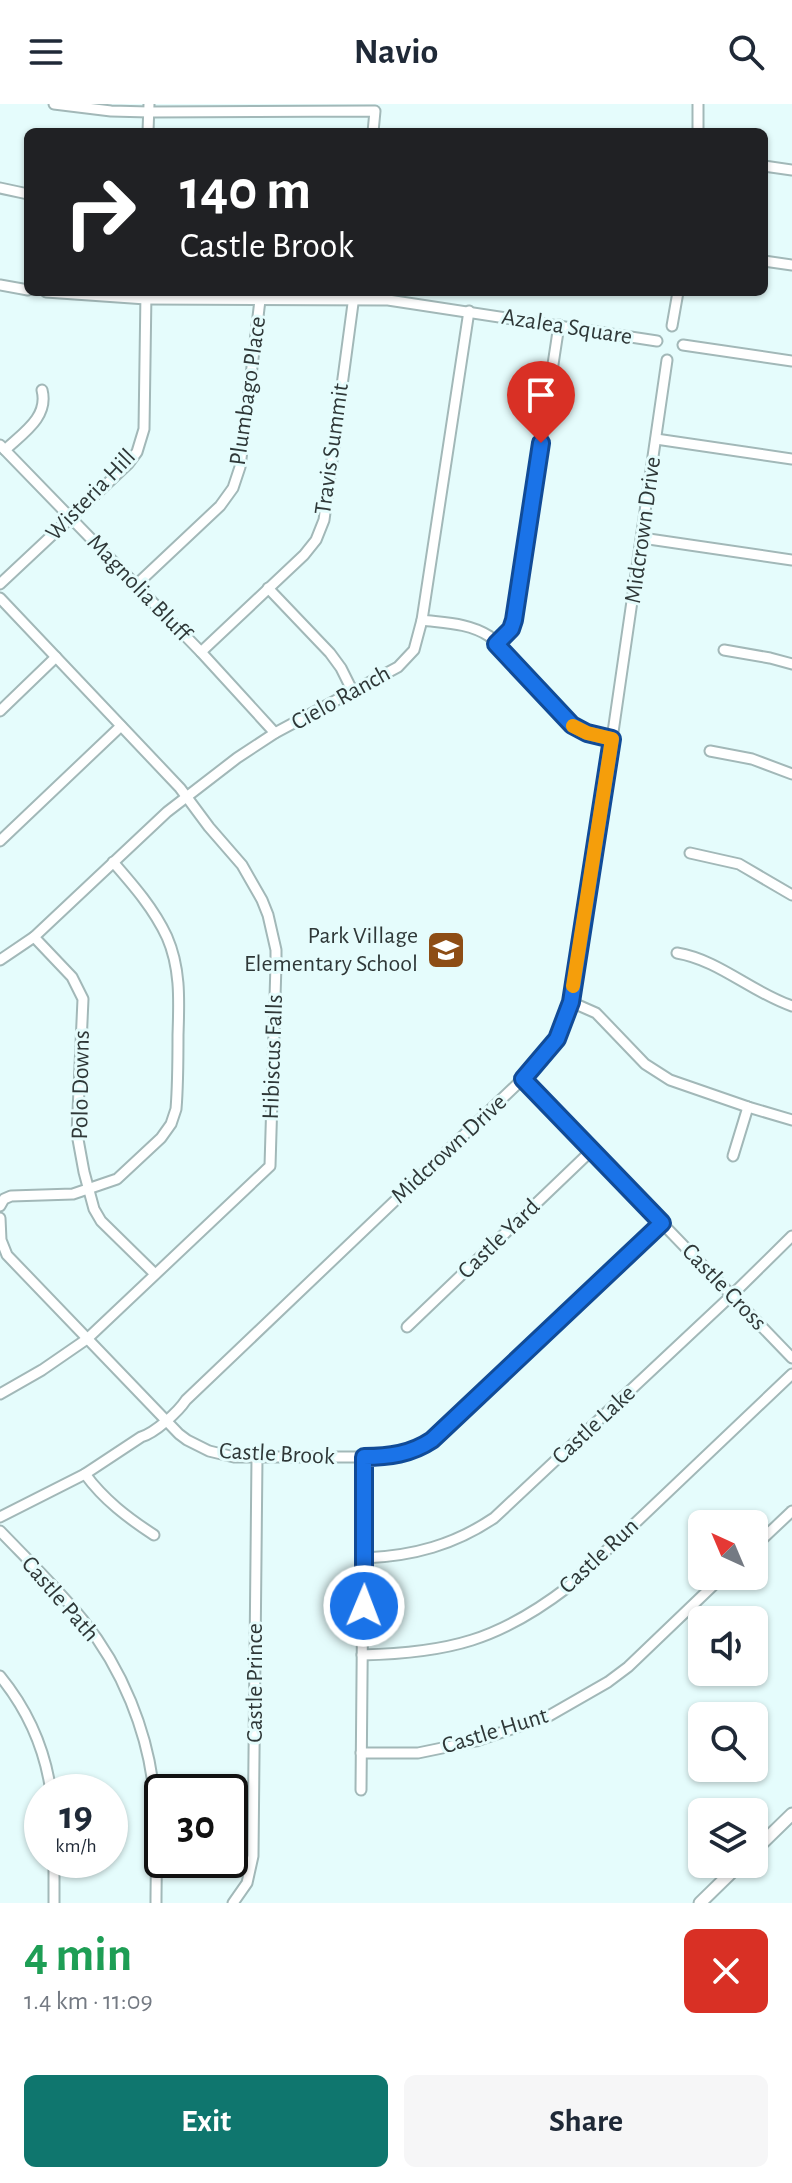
<!DOCTYPE html>
<html lang="en">
<head>
<meta charset="utf-8">
<style>
  :root { --surface:#fff; --page:#f6f6f7; --text:#1f2937; --muted:#747a83; --accent:#0f766e }
  body { margin:0; font-family:"Alegreya Sans",sans-serif; background:var(--page); color:var(--text); height:100vh; display:flex; flex-direction:column; font-size:30px; white-space:nowrap }
  * { box-sizing:border-box; margin:0 }
  p { font-size:26px; color:var(--muted) }
  .icon { flex:none; width:44px; height:44px; fill:none; stroke:currentColor; stroke-width:2; stroke-linecap:round; stroke-linejoin:round }
  .map { position:relative; height:1799px; overflow:hidden }
  .details { display:flex; flex-direction:column; background:var(--surface); flex:1 }
  .details>* { flex:none }
  .hud { position:absolute; left:24px; top:24px; width:744px; height:168px; border-radius:12px; box-shadow:0 2px 6px #0004; background:#202124; color:#fff; overflow:hidden }
  .needle { width:52px; rotate:316deg }
  .buttons { position:absolute; left:688px; top:1406px; display:grid; gap:16px }
  .buttons a { display:grid; place-items:center; width:80px; height:80px; border-radius:12px; background:var(--surface); box-shadow:0 2px 6px #0004; font-size:40px }
  .speed { position:absolute; left:24px; top:1670px; display:flex; gap:16px; font-size:40px; font-weight:700; text-align:center }
  .speed>* { display:grid; place-content:center; width:104px; height:104px; border-radius:50%; background:var(--surface); box-shadow:0 2px 6px #0004; line-height:1 }
  .speed small { font-size:20px; font-weight:400 }
  .speed .limit { border:4px solid #111; border-radius:12px; background:#fff; color:#111 }
  .pin { position:absolute; display:grid; place-items:center; width:68px; height:68px; color:#fff; margin:-82px -34px; border-radius:50% 50% 50% 0; rotate:-45deg; box-shadow:0 0 8px #0007 }
  .pin .icon { rotate:45deg }
  .me { position:absolute; width:88px; margin:-44px; rotate:1deg; stroke-linejoin:round; filter:drop-shadow(0 0 6px #0008) }
  .turn { display:flex; align-items:center; gap:28px; height:168px; padding:0 24px; font-size:36px }
  .turn .icon { width:104px; height:104px; stroke-width:2.5 }
  .turn b { display:block; font-size:56px; line-height:68px }
  .round { display:grid; place-items:center; flex:none; width:84px; height:84px; border-radius:12px; background:var(--page) }
  .summary { display:flex; align-items:center; justify-content:space-between; height:136px; padding:0 24px }
  h1 { font-size:48px; font-weight:600; line-height:60px; color:#1e9e55 }
  .primary-button { display:flex; gap:16px; margin-top:auto; padding:16px 24px }
  .primary-button a { flex:1; height:92px; border-radius:12px; background:var(--accent); color:#fff; font-size:32px; font-weight:600; line-height:92px; text-align:center }
  .primary-button a+a { background:var(--page); color:var(--text) }
  header { display:flex; justify-content:space-between; align-items:center; height:104px; padding:0 24px; background:var(--surface); font-size:36px; font-weight:600 }
  .map>svg:first-child { display:block }
  .lines { fill:none; stroke-linecap:round; stroke-linejoin:round }
  .minor-casing { stroke:#a2b8b8; stroke-width:13 }
  .major-casing { stroke:#a2b8b8; stroke-width:15 }
  .minor { stroke:#fff; stroke-width:9 }
  .major { stroke:#fff; stroke-width:11 }
  .route-casing { stroke:#114b97; stroke-width:20 }
  .route { stroke:#1a73e8; stroke-width:14 }
  .slow { stroke:#f59e0b; stroke-width:14 }
  .labels { text-anchor:middle; dominant-baseline:central; stroke-width:6; stroke-linejoin:round; paint-order:stroke }
  .street-label { font-size:24px; fill:#2f3838; stroke:#e5fcfc }
  .poi-label { font-size:24px; fill:#2f3838; stroke:#e5fcfc; text-anchor:end }
</style>
</head>
<body>
<header><svg class="icon" aria-label="menu" viewBox="0 0 24 24"><path d="M4 6h16M4 12h16M4 18h16"/></svg>Navio<svg class="icon" aria-label="search" viewBox="0 0 24 24"><circle cx="10" cy="10" r="6"/><path d="M15 15l6 6"/></svg></header>
<div class="map">
<svg width="792" height="1799" viewBox="0 0 792 1799">
  <rect width="100%" height="100%" fill="#e5fcfc"/>
  <g class="lines">
    <g class="minor-casing">
      <g id="minor">
        <path d="M54,0L111,7L149,8L375,7L373,28"/>
        <path d="M698,0V28"/>
        <path d="M148,28L149,0"/>
        <path d="M764,62L792,66"/>
        <path d="M0,84L28,90"/>
        <path d="M764,157L792,161"/>
        <path d="M0,181L28,186"/>
        <path d="M46,188L146,195L388,196L657,237"/>
        <path d="M672,222L678,188"/>
        <path d="M683,241L792,257"/>
        <path d="M656,335L792,355"/>
        <path d="M0,341L201,548L275,629"/>
        <path d="M5,346C23,329 49,313 42,286"/>
        <path d="M642,434L792,456"/>
        <path d="M0,480L128,360L137,348L144,325L146,188"/>
        <path d="M136,481L220,402L233,384L240,363L260,196"/>
        <path d="M268,484L330,549L341,564L353,588"/>
        <path d="M0,494L180,684L209,723L242,761L262,796L268,811L276,846V860L270,1062L87,1235L42,1266L0,1290"/>
        <path d="M422,516C445,519 469,519 489,532L572,621L587,629L612,635"/>
        <path d="M496,540L511,525L514,516L559,221"/>
        <path d="M724,546L770,554L792,560"/>
        <path d="M201,548L304,451L316,436L324,416L354,192"/>
        <path d="M0,607L56,553"/>
        <path d="M710,647L752,655L792,670"/>
        <path d="M0,737L121,622"/>
        <path d="M690,749L739,760L792,791"/>
        <path d="M34,833L72,873L83,895L77,1030L84,1068L94,1105L101,1117L155,1170"/>
        <path d="M677,849C719,856 751,888 792,902"/>
        <path d="M0,856L34,833L167,708L237,654L275,629L398,563L414,546L422,516L469,207"/>
        <path d="M571,898L596,909L645,960L670,976L748,1003L792,1016"/>
        <path d="M523,975L792,1254"/>
        <path d="M733,1052L748,1003"/>
        <path d="M0,1102L4,1095L11,1092L73,1090L117,1075L161,1034L171,1020L176,1005C178,981 178,956 178,931C179,898 181,865 167,833C154,805 134,782 113,758"/>
        <path d="M0,1114L1,1136L7,1151L179,1330L187,1336L209,1347L234,1353H387C418,1347 431,1337 454,1316L662,1119"/>
        <path d="M407,1223L591,1047"/>
        <path d="M85,1370C104,1396 128,1414 154,1431"/>
        <path d="M0,1413L85,1370L141,1333C155,1329 178,1308 186,1296L531,967L557,935L571,898L612,635L667,256"/>
        <path d="M0,1427C28,1456 58,1485 83,1516C122,1564 148,1628 154,1689C158,1726 156,1762 156,1799"/>
        <path d="M754,1443L792,1407"/>
        <path d="M365,1454C413,1452 454,1441 494,1414L732,1191L792,1132"/>
        <path d="M362,1551C449,1549 499,1536 568,1483L792,1270"/>
        <path d="M0,1572C27,1605 45,1645 51,1688"/>
        <path d="M361,1649H418L476,1637L547,1613L608,1578L628,1563L723,1472"/>
        <path d="M361,1686L364,1353"/>
        <path d="M54,1799V1756"/>
        <path d="M233,1799L247,1779L253,1752L257,1353"/>
      </g>
    </g>
    <g class="major-casing">
      <g id="major">
        <path d="M754,1747L792,1710"/>
        <path d="M700,1799L740,1760"/>
      </g>
    </g>
    <use href="#minor" class="minor"/>
    <use href="#major" class="major"/>
  </g>
  <g class="lines">
    <g class="route-casing">
      <path id="route" d="M364,1502V1353C389,1353 411,1350 432,1336L662,1119L523,975L557,935L571,898L612,635L587,629L572,621L496,540L511,525L514,516L541,339"/>
    </g>
    <use href="#route" class="route"/>
    <path class="slow" d="M573,622L587,629L612,635L573,882"/>
  </g>
  <defs>
    <g id="school-square" transform="scale(2)"><rect x="-9" y="-9" width="18" height="18" rx="4" fill="#8d4d15" stroke="#e5fcfc"/><path d="M0-5L7-2L0 1L-7-2ZM-4 1L0 2.5L4 1V4Q0 6-4 4Z" fill="#fff"/></g>
  </defs>
  <g fill-rule="evenodd">
    <use href="#school-square" x="446" y="846"/>
  </g>
  <g class="labels">
    <g class="street-label">
      <text transform="translate(567 223) rotate(9)">Azalea Square</text>
      <text transform="translate(248 287) rotate(-82)">Plumbago Place</text>
      <text transform="translate(332 345) rotate(-82)">Travis Summit</text>
      <text transform="translate(91 391) rotate(-46)">Wisteria Hill</text>
      <text transform="translate(643 426) rotate(-82)">Midcrown Drive</text>
      <text transform="translate(139 484) rotate(46)">Magnolia Bluff</text>
      <text transform="translate(341 594) rotate(-29)">Cielo Ranch</text>
      <text transform="translate(273 953) rotate(-88)">Hibiscus Falls</text>
      <text transform="translate(81 981) rotate(-89)">Polo Downs</text>
      <text transform="translate(449 1045) rotate(-43)">Midcrown Drive</text>
      <text transform="translate(499 1135) rotate(-44)">Castle Yard</text>
      <text transform="translate(724 1183) rotate(46)">Castle Cross</text>
      <text transform="translate(594 1321) rotate(-43)">Castle Lake</text>
      <text transform="translate(277 1350) rotate(3)">Castle Brook</text>
      <text transform="translate(599 1452) rotate(-43)">Castle Run</text>
      <text transform="translate(60 1495) rotate(49)">Castle Path</text>
      <text transform="translate(255 1579) rotate(-90)">Castle Prince</text>
      <text transform="translate(495 1627) rotate(-17)">Castle Hunt</text>
    </g>
    <g class="poi-label">
      <text x="418" y="832">Park Village<tspan x="418" dy="28">Elementary School</tspan></text>
    </g>
  </g>
</svg>
<div class="buttons">
<a><svg class="needle" viewBox="-14 -14 28 28"><path d="M0-13l5 13h-10z" fill="#e53935"/><path d="M0 13l5-13h-10z" fill="#747a83"/></svg></a>
<a><svg class="icon" aria-label="sound" viewBox="0 0 24 24"><path d="M4 9h4l5-4v14l-5-4H4zM17 9q2 3 0 6"/></svg></a>
<a><svg class="icon" aria-label="search" viewBox="0 0 24 24"><circle cx="10" cy="10" r="6"/><path d="M15 15l6 6"/></svg></a>
<a><svg class="icon" aria-label="layers" viewBox="0 0 24 24"><path d="M12 4l9 5-9 5-9-5zM3 14l9 5 9-5"/></svg></a>
</div>
<div class="speed"><div>19<small>km/h</small></div><div class="limit">30</div></div>
<div class="pin" style="left:541px;top:339px;background:#d93025"><svg class="icon" aria-label="arrive" viewBox="0 0 24 24"><path d="M6 21V4h12l-3 4 3 4H6"/></svg></div>
<svg class="me" style="left:364px;top:1502px" viewBox="-20 -20 40 40"><circle r="17" fill="#1a73e8" stroke="#fff" stroke-width="3"/><path d="M0-11L8 9 0 5-8 9z" fill="#fff"/></svg>
<div class="hud">
<div class="turn"><svg class="icon" aria-label="right" viewBox="0 0 24 24"><path d="M7 20v-9h11M14 6l5 5-5 5"/></svg><div><b>140 m</b>Castle Brook</div></div>
</div>
</div>
<section class="details">
<div class="summary"><div><h1>4 min</h1><p>1.4 km · 11:09</p></div><a class="round" style="background:#d93025;color:#fff"><svg class="icon" aria-label="close" viewBox="0 0 24 24"><path d="M6 6l12 12M18 6L6 18"/></svg></a></div>
<div class="primary-button"><a>Exit</a><a>Share</a></div>
</section>
</body>
</html>
